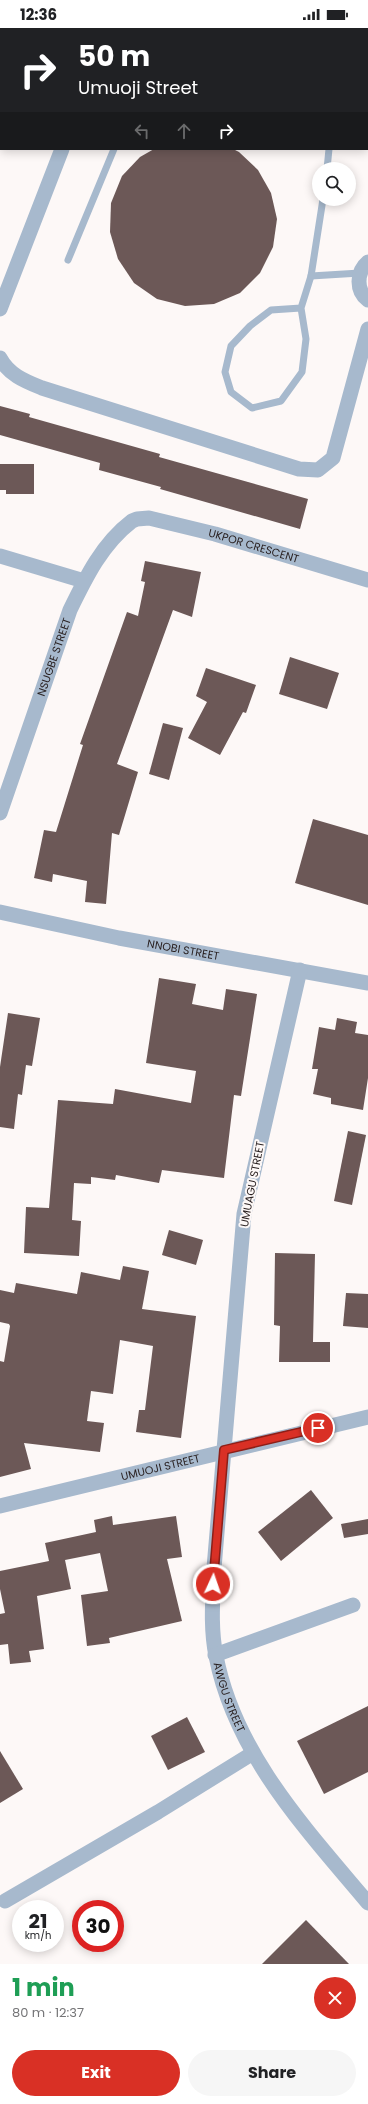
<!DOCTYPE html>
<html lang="en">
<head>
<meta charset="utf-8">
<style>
  :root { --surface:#fff; --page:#f6f6f6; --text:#202124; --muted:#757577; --accent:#d93025 }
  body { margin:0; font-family:Poppins,sans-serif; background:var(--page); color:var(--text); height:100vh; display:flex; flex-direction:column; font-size:15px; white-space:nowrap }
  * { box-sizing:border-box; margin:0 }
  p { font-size:13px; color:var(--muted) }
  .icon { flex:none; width:22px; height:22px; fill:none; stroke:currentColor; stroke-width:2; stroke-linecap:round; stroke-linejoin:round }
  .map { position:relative; height:1936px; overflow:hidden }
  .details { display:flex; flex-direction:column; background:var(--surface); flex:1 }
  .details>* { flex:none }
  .top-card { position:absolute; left:0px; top:0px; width:368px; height:122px; box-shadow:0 2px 10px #0003; background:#202124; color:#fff; overflow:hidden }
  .fabs { position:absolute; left:312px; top:134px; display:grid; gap:8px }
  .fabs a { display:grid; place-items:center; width:44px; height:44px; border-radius:50%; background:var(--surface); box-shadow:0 2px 10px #0003; font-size:20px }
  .speed { position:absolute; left:12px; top:1872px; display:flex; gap:8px; font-size:20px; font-weight:700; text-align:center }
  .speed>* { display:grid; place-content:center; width:52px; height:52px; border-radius:50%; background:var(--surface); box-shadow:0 2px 10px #0003; line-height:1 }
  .speed small { font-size:10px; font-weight:400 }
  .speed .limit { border:6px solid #d22; background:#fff; color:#111 }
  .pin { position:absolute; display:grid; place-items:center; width:34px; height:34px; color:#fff; margin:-17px; border:2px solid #fff; border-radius:50%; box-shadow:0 1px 4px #0007 }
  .me { position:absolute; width:44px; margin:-22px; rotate:3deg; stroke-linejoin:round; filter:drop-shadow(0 0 3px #0008) }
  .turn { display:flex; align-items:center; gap:14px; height:84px; padding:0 12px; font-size:18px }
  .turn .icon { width:52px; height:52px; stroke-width:2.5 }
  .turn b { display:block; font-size:28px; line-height:34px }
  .lanes { display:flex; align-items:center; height:38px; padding:0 12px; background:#0003; justify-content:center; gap:20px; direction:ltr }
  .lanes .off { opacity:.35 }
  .round { display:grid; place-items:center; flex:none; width:42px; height:42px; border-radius:21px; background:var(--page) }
  .headline { display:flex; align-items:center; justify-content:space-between; height:68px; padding:0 12px }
  h1 { font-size:24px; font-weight:700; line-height:30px; color:#1e9e55 }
  .button { display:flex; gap:8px; margin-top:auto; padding:8px 12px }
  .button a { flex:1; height:46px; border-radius:24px; background:var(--accent); color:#fff; font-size:16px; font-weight:700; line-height:46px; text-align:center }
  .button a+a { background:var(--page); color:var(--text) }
  .status { display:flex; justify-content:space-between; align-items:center; height:28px; padding:0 20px; background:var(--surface); direction:ltr }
  .status svg { height:11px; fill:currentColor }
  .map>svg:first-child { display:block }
  .building { fill:#6c5857 }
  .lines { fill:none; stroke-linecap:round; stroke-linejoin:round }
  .service { stroke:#a7b9cd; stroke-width:7 }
  .minor { stroke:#a7b9cd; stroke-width:15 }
  .route-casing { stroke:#8d1f18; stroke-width:10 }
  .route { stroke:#d93025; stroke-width:7 }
  .labels { text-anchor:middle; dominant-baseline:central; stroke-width:4; stroke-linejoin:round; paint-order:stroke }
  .street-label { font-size:11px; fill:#271e1e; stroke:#fdf8f7 }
</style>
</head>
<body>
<div class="status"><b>12:36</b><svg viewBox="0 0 49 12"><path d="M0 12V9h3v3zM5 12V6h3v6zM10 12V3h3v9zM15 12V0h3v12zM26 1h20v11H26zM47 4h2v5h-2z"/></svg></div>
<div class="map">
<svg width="368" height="1936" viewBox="0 0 368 1936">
  <rect width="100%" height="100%" fill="#fdf8f7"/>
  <g class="building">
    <path d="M154,121H233L239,124L258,142L271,165L277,191L273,219L260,245L240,265L214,276L185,278L157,271L134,255L118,231L110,204L111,175L122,148L140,129Z"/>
    <path d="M0,378L30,386L29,389L160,426L159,429L308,471L300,501L160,461L161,459L99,442L100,435L0,407Z"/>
    <path d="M0,436H34V466H6V462H0Z"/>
    <path d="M145,533L201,544L192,589L173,582L117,736L138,744L119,807L112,805L106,876L85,874L87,853L53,846L52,854L34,850L44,802L56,804L83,717L80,716L127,584L138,588L145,554L141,553Z"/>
    <path d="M290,629L339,645L327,681L279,666Z"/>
    <path d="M206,640L256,657L246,685L243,684L220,727L188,710L207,674L196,668Z"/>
    <path d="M163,695L183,700L169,752L149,746Z"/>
    <path d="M313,791L368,807V877L295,855Z"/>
    <path d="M159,950L196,956L192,976L223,982L226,961L257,966L241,1068L234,1067L224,1150L162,1142L159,1155L116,1147L115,1152L91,1149V1156L74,1155L72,1192L81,1193L79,1228L24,1225L26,1179L49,1180L58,1072L113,1076L115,1061L191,1075L196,1043L146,1035Z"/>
    <path d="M8,985L40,990L32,1038L26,1037L22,1067L18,1066L14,1101L0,1099V1039Z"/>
    <path d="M337,990L357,994L355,1005L368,1007V1050L363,1082L331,1076V1070L313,1066L318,1041H312L319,999L335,1002Z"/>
    <path d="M348,1103L366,1107L352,1177L334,1173Z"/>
    <path d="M169,1202L203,1212L196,1237L162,1227Z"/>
    <path d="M275,1225L315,1226L313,1314H330V1334H279L280,1298L274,1297Z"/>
    <path d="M123,1238L149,1243L142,1281L196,1288L181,1410L136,1404L139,1382H145L153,1318L120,1312L113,1366L91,1363L87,1393L104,1395L100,1424L24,1415L31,1441L0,1449V1333L4,1334L10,1298L9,1296L0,1294V1262L14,1265L16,1255L77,1266L81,1244L120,1252Z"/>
    <path d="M346,1265L368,1266V1300L343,1298Z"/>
    <path d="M311,1462L333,1490L281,1533L258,1504Z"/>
    <path d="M112,1488L113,1497L176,1488L182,1529L167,1531L182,1593L109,1610L110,1615L87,1618L81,1567L108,1563L100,1525L65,1532L71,1561L37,1568L44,1621L29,1623L31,1634L10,1636L8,1616L0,1617V1586L5,1585L0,1561V1543L49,1533L45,1515L96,1504L94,1492Z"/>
    <path d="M368,1491V1506L344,1510L341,1496Z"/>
    <path d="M368,1678V1744L324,1766L297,1713Z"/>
    <path d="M187,1689L205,1724L168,1742L151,1708Z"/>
    <path d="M0,1723L23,1761L0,1775Z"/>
    <path d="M306,1892L349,1936H262Z"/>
  </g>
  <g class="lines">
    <g class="service">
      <path d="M367,71L368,72"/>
      <path d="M327,141L329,121"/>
      <path d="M68,232L114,121"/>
      <path d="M311,248L360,245"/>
      <path d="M301,280L271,282L250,298L231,318L225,344L231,364L252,380L281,373L302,344L306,311L301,280L311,248L323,171"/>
    </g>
    <g class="minor">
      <path d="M109,1L110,0"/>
      <path d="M368,234C356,244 356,263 368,272"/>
      <path d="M0,281L62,121"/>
      <path d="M0,330C9,347 25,353 42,360L299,441L318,442L333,430L368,301"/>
      <path d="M0,528L84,553"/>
      <path id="s1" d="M0,785L70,582C86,549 102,516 132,493L137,491L149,490L215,506L368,552"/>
      <path id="s2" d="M0,884L119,910L368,955"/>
      <path id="s3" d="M300,942L244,1186L214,1540C213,1569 210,1599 216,1628C235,1726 306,1801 368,1875"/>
      <path id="s4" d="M0,1478L368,1389"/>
      <path d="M215,1627L353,1577"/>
      <path d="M5,1873L158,1784L253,1725"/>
    </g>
  </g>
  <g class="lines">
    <g class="route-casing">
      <path id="route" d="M213,1556L224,1422L318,1400"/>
    </g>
    <use href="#route" class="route"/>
  </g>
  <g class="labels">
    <g class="street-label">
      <text stroke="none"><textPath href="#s1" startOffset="450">UKPOR CRESCENT</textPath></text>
      <text stroke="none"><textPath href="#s1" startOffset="165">NSUGBE STREET</textPath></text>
      <text stroke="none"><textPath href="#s2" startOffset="187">NNOBI STREET</textPath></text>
      <text transform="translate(252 1156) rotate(-79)">UMUAGU STREET</text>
      <text stroke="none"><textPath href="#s4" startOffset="165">UMUOJI STREET</textPath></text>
      <text stroke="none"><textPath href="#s3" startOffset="737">AWGU STREET</textPath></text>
    </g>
  </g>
</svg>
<div class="fabs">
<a><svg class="icon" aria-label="search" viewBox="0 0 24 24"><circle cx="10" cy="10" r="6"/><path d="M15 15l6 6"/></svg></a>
</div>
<div class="speed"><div>21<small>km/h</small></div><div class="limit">30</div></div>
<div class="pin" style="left:318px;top:1400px;background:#d93025"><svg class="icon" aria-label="arrive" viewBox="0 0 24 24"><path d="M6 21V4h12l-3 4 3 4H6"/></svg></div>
<svg class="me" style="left:213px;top:1556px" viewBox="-20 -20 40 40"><circle r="17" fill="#d93025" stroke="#fff" stroke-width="3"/><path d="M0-11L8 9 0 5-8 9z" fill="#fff"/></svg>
<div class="top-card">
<div class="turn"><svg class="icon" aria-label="right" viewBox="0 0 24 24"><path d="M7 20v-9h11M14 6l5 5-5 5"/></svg><div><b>50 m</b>Umuoji Street</div></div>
<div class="lanes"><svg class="icon off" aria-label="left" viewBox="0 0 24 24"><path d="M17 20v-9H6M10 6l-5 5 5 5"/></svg><svg class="icon off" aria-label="ahead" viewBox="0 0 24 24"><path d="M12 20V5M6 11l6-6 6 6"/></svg><svg class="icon" aria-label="right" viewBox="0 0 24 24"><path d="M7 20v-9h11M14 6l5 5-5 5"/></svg></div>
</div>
</div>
<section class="details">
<div class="headline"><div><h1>1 min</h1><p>80 m · 12:37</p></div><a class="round" style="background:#d93025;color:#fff"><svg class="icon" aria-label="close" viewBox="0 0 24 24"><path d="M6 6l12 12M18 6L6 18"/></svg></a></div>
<div class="button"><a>Exit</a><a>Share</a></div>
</section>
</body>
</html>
